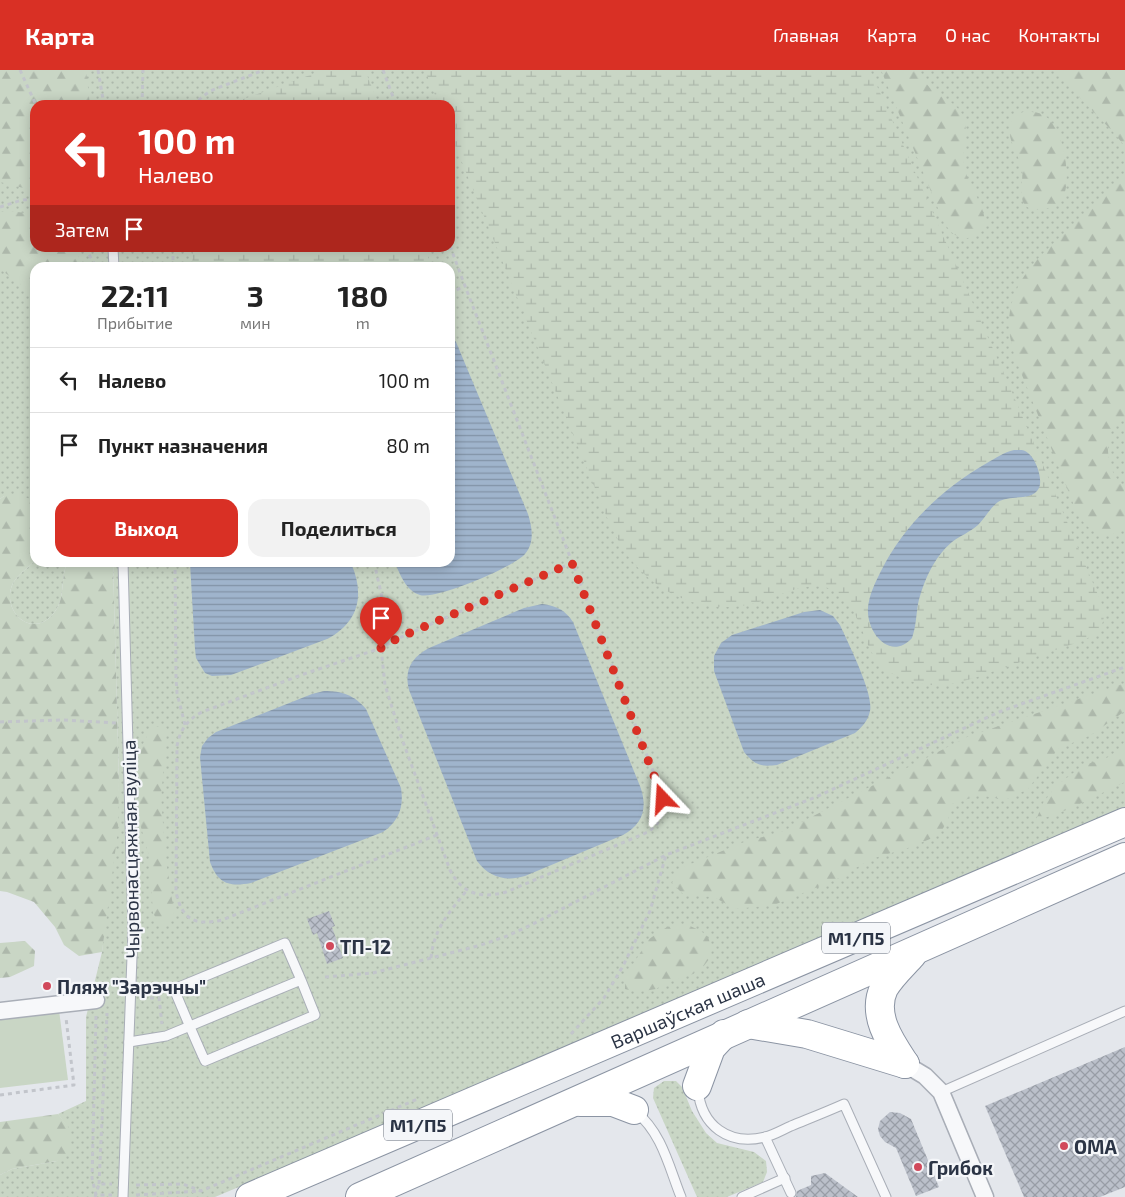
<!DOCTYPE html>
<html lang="ru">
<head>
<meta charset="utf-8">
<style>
  :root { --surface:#fff; --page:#f2f2f2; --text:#222; --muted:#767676; --line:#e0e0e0; --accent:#d93025 }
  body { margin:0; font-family:"Exo 2",sans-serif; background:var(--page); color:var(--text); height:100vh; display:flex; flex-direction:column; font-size:19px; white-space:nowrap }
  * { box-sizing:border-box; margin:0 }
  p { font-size:16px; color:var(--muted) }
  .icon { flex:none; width:28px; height:28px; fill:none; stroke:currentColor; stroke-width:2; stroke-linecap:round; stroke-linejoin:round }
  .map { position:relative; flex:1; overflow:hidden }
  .drawer { position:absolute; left:30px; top:192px; width:425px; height:305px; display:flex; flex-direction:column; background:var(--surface); border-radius:15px; box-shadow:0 2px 12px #0003 }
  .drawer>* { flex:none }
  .banner { position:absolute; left:30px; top:30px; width:425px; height:152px; border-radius:15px; box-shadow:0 2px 12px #0003; background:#d93025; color:#fff; overflow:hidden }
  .pin { position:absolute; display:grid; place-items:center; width:42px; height:42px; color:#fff; margin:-51px -21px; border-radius:50% 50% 50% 0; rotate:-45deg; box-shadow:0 0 5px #0007 }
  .pin .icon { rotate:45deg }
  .me { position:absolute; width:55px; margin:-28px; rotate:340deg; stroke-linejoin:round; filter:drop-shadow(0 0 4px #0008) }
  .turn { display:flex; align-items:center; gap:18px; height:105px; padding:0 25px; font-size:22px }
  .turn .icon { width:65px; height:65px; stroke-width:2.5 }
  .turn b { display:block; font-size:35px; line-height:42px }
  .then { display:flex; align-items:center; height:48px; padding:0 25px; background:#0003; gap:10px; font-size:19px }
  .eta { display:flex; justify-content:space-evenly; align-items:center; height:85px; text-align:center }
  .eta b { font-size:30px; font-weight:700; line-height:35px }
  .button { display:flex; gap:10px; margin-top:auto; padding:10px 25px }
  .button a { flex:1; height:58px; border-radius:15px; background:var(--accent); color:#fff; font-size:20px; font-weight:700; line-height:58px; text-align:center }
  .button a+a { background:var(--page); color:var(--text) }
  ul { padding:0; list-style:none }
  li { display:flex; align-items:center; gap:15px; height:65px; padding:0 25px; border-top:1px solid var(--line) }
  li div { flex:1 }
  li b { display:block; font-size:19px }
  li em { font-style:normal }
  header { display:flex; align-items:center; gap:30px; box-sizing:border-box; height:70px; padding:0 25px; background:var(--accent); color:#fff }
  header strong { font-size:24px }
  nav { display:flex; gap:28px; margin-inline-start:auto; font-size:18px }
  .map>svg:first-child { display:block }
  .grass { fill:url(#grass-dots); fill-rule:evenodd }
  .forest { fill:url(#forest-firs) }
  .wetland { fill:url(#wetland-marsh) }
  .garden { fill:#c9d6c5 }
  .water { fill:url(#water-rules) }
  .building { fill:url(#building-cross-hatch) }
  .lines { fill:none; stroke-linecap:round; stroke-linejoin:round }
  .lane-casing { stroke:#a9aeb7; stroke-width:11 }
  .street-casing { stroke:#a9aeb7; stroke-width:19 }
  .highway-casing { stroke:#8b94a3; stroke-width:30 }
  .path { stroke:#c2c5cb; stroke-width:3; stroke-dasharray:4 4; stroke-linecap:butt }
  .lane { stroke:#f7f8fa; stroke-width:9 }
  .street { stroke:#f7f8fa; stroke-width:16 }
  .highway { stroke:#fff; stroke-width:28 }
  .route { stroke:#d93025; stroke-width:9; stroke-dasharray:0 16.2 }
  .poi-dot { fill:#d1495b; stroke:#f4f6f9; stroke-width:2 }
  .labels { text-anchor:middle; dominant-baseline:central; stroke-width:4.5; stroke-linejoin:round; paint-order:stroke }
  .shield { fill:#f4f6f9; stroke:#676e7b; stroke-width:1 }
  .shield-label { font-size:18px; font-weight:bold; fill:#2b3445 }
  .street-label { font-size:19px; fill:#2b3445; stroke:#f4f6f9 }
  .poi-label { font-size:19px; font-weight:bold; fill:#2b3445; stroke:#f4f6f9; text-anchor:start }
</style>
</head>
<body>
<header>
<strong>Карта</strong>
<nav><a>Главная</a><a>Карта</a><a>О нас</a><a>Контакты</a></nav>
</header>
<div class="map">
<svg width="1125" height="1127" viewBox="0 0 1125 1127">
  <defs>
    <pattern id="grass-dots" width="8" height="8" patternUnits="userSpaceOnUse" patternTransform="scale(1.25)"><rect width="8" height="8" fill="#c9d6c5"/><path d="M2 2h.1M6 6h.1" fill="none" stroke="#adb8ab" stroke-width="1.8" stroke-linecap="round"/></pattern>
    <pattern id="forest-firs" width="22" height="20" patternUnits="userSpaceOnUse" patternTransform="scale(1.25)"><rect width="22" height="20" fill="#c9d6c5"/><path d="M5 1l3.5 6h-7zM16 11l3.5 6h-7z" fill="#adb8ab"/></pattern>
    <pattern id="wetland-marsh" width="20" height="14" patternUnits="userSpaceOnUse" patternTransform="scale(1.25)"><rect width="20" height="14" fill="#c9d6c5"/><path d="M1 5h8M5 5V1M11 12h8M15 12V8" fill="none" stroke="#adb8ab"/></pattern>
    <pattern id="water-rules" width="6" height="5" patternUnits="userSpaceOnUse" patternTransform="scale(1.25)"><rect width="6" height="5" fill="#9fb4cc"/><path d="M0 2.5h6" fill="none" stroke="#8293a7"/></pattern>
    <pattern id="building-cross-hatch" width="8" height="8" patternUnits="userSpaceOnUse" patternTransform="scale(1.25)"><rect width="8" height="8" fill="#bbc0ca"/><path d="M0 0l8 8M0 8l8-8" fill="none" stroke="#989da6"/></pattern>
  </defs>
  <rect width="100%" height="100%" fill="#e4e7ec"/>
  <g class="grass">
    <path d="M0,0H1125V738L659,940L215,1127H0V1105L12,1099L57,1091L69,1059L58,1044L86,1031V947L102,882L119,712L113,493L450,492V198H35V432L32,430L4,426L0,429ZM35,35H450V178H35Z"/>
    <path d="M35,491V492L67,493C60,509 66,530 53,544C31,570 0,540 13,513C19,504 27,498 35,491Z"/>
    <path d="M664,1011H676L682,1017L692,1041L706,1063L717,1073L754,1082L766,1091L767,1102L763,1112L727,1127H697L653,1028L654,1018Z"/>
  </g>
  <g class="forest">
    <path d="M0,0H86L90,35H35V121L0,112Z"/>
    <path d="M881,0H920C928,30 956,25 964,49C969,64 962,79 964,94C967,115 983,131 985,151C986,165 968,172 957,166C951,163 948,158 944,153Z"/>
    <path d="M1053,0H1125V80L1123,74L1114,63Z"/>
    <path d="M1023,42C1031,42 1038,41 1045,46C1064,59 1072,108 1063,128C1059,135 1051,138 1044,139C1038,140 1030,140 1026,136C1017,127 1024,110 1022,99C1019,84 1007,71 1010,55C1012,47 1017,45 1023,42Z"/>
    <path d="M1125,103V348C1104,358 1105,385 1114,404C1116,409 1122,414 1124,420C1125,428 1125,447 1125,456C1105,475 1088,461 1077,443L1016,290C1011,274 1007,258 1010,241C1016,205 1044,182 1069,159C1085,145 1101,130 1117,115Z"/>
    <path d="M10,141L25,143L35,147V178H71L87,197L35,198V225L0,199V142Z"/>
    <path d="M20,425L32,430L35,432V491C27,498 19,504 13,513C0,540 31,570 53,544C66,530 60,509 67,493H113L119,712L118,760L102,882L79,886L64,875L55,857L34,832L7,822L0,821V429L4,426Z"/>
    <path d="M1125,613V641L1091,665L1058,679L1028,719L1005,730L980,725L952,734L948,750L942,760L930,769L908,778L871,789L837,809L774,835L735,839L714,827L684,825L672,813L681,798L749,770L776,764L788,759L967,667Z"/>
    <path d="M152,656L167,658L161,728L166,791L174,842L173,850L161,857L153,843L149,786L139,750L141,678Z"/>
    <path d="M1125,671V712C1094,726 1069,742 1036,750L1043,733L1056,716L1085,694L1102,691L1117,681Z"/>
    <path d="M678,855L690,856L701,861L708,867L712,879L710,888L703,897L693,904L666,913L656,919L637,922L625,919V907L649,869L667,857Z"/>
    <path d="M25,871L35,881L34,896L10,907L0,908V873Z"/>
    <path d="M58,1044L69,1058L70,1082L57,1091L12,1099L0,1105V1052Z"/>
  </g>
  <g class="wetland">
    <path d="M324,0H365L379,35H227Z"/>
    <path d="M425,0H870L1012,322L1104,539C1105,562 1094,566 1076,573C1049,582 1023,591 997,600C976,607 953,617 931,615C916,614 893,607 882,596C871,586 866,570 861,557C853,539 845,521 824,517C802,513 782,525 762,531C711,548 660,528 628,486C620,475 614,462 608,450L450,63V35H439Z"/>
    <path d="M193,178H426L428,184V198L192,197Z"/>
  </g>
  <path class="garden" d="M59,940L68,1010L0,1018V948Z"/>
  <g class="water">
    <path d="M450,263L456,272L528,444C532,457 535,472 525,484C514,497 436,530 420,525C406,521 400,504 395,493L450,492Z"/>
    <path d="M1014,380C1020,380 1024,379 1028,383C1036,389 1043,409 1039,418C1032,432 1010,424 998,432C990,438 985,448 978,455C970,462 960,466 952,472C934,487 923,512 918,534C916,546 916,557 912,568C890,592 866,562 868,538C869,525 875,513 881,501C904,455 942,419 987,393C996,388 1004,382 1014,380Z"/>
    <path d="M190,493H351C365,525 359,552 327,569L231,605L212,606L205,603L196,588L195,579Z"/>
    <path d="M542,534C557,536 565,540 573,552L640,716C648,738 643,754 623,765L525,806C505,812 489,807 477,791L409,620C404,600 411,588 429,578L524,538Z"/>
    <path d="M820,540L833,546L840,555C848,573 874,624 870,641C868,651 862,657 855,663L777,695C760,697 755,695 744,682L714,601V586L721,573L732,565L804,542Z"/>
    <path d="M324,621C342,621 354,625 366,639L401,718C404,737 399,751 383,762L251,813C229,817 218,814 210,792L200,687L202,676L208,668L216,662L312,624Z"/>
  </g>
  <g class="building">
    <path d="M329,841L335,856L332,857L343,888L327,894L317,863L313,865L307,849Z"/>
    <path d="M1125,977V1117L1100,1127H1024L985,1036Z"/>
    <path d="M890,1042L900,1043L911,1049L939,1117L916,1126L896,1078L885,1072L880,1066L878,1059L880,1051Z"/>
    <path d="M825,1103L858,1127H796L797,1121L811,1115V1106Z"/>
  </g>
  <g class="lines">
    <g class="lane-casing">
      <g id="lane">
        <path d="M113,178L114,198"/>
        <path d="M129,972L166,966L301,910L285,873L174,919C184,943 194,967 205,991L315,945L301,910"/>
        <path d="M698,1019C701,1056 729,1076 765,1067C774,1065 782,1060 791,1056C808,1049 826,1042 844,1034L886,1127"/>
        <path d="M941,1022L1125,941"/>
        <path d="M636,1042C662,1063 669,1097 681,1127"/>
        <path d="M765,1067L791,1123"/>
        <path d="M123,1127L133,860L123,492"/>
        <path d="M742,1127L785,1108"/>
      </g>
    </g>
    <g class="street-casing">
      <g id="street">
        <path d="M0,941L96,930"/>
        <path d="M905,994L925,1006L941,1022L985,1127"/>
      </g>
    </g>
    <g class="highway-casing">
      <g id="highway">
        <path d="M748,954L807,964L905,994"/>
        <path d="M905,994C891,973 871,945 884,918C891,906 903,895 912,885"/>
        <path d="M697,1016L711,978L724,964"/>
        <path d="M580,1032H613L634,1040"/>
        <path id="s1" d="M250,1127L1125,752"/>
        <path d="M360,1127L1125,787"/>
      </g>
    </g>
    <g class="path">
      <path d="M20,0L36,35"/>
      <path d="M98,0L104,35"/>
      <path d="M383,0L396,35"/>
      <path d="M142,35L143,0"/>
      <path d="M192,35L210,21L264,0"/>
      <path d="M0,137L22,130L35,129"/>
      <path d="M450,176L465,216L450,223"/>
      <path d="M85,178L97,198"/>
      <path d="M173,178V198"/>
      <path d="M175,492L176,608L177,623L185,655"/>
      <path d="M374,492L384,536L381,578L385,615L402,669L450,800C462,824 481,829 506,822L648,762C664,751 666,736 660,719L465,216"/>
      <path d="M0,652L63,650L117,653"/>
      <path d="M437,765L222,850C195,856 182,850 176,822L177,676C180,660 187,650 202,642L304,604L381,578L399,568L572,493"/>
      <path d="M431,888C434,858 449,843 467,820"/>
      <path d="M325,907L373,903L481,875L507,866L531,855L666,785L816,727L999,642L1125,597"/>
      <path d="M142,928H159L162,954"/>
      <path d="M96,946L92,1108L96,1125H112"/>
      <path d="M571,964L604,928L623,896L650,841L666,785"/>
      <path d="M0,1025L74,1015L66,948"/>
      <path d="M99,1114L107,943"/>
      <path d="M136,1115L183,1114L201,1121L420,1028"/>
      <path d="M136,1125L199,1121"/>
      <path d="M95,1127L99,1114H112"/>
    </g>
    <use href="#lane" class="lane"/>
    <use href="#street" class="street"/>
    <use href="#highway" class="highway"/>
  </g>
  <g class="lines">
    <path class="route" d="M381,578L398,568L572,493L663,729"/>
  </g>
  <g class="poi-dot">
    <circle cx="330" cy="876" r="5"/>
    <circle cx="47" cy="916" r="5"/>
    <circle cx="1064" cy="1076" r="5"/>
    <circle cx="918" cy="1097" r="5"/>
  </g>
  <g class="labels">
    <g class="shield">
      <rect x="822" y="852.5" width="68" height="31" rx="4"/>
      <rect x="384" y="1039.5" width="68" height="31" rx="4"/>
    </g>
    <g class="shield-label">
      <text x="856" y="868">М1/П5</text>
      <text x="418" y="1055">М1/П5</text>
    </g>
    <g class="street-label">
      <text transform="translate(130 779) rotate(-91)">Чырвонасцяжная вуліца</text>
      <text stroke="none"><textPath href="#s1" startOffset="476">Варшаўская шаша</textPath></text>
    </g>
    <g class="poi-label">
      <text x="340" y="876">ТП-12</text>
      <text x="57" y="916">Пляж "Зарэчны"</text>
      <text x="1074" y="1076">ОМА</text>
      <text x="928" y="1097">Грибок</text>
    </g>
  </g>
</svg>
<div class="pin" style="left:381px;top:578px;background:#d93025"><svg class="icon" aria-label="arrive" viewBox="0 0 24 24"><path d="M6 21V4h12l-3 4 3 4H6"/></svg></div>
<svg class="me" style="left:663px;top:729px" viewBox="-20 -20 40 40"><path d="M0-17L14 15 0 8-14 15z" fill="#d93025" stroke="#fff" stroke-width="4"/></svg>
<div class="banner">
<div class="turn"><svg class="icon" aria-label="left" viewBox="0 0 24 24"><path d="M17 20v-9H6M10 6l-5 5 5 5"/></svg><div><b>100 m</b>Налево</div></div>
<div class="then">Затем<svg class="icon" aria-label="arrive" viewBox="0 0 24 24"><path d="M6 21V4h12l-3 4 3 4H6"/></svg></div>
</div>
<section class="drawer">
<div class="eta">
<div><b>22:11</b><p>Прибытие</p></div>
<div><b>3</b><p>мин</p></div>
<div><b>180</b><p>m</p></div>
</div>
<ul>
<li><svg class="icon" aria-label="left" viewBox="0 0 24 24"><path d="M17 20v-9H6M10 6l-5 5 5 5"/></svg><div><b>Налево</b></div><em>100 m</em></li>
<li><svg class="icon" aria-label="arrive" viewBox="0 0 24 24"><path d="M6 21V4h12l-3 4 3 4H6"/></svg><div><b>Пункт назначения</b></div><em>80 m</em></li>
</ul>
<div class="button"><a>Выход</a><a>Поделиться</a></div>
</section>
</div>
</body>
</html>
